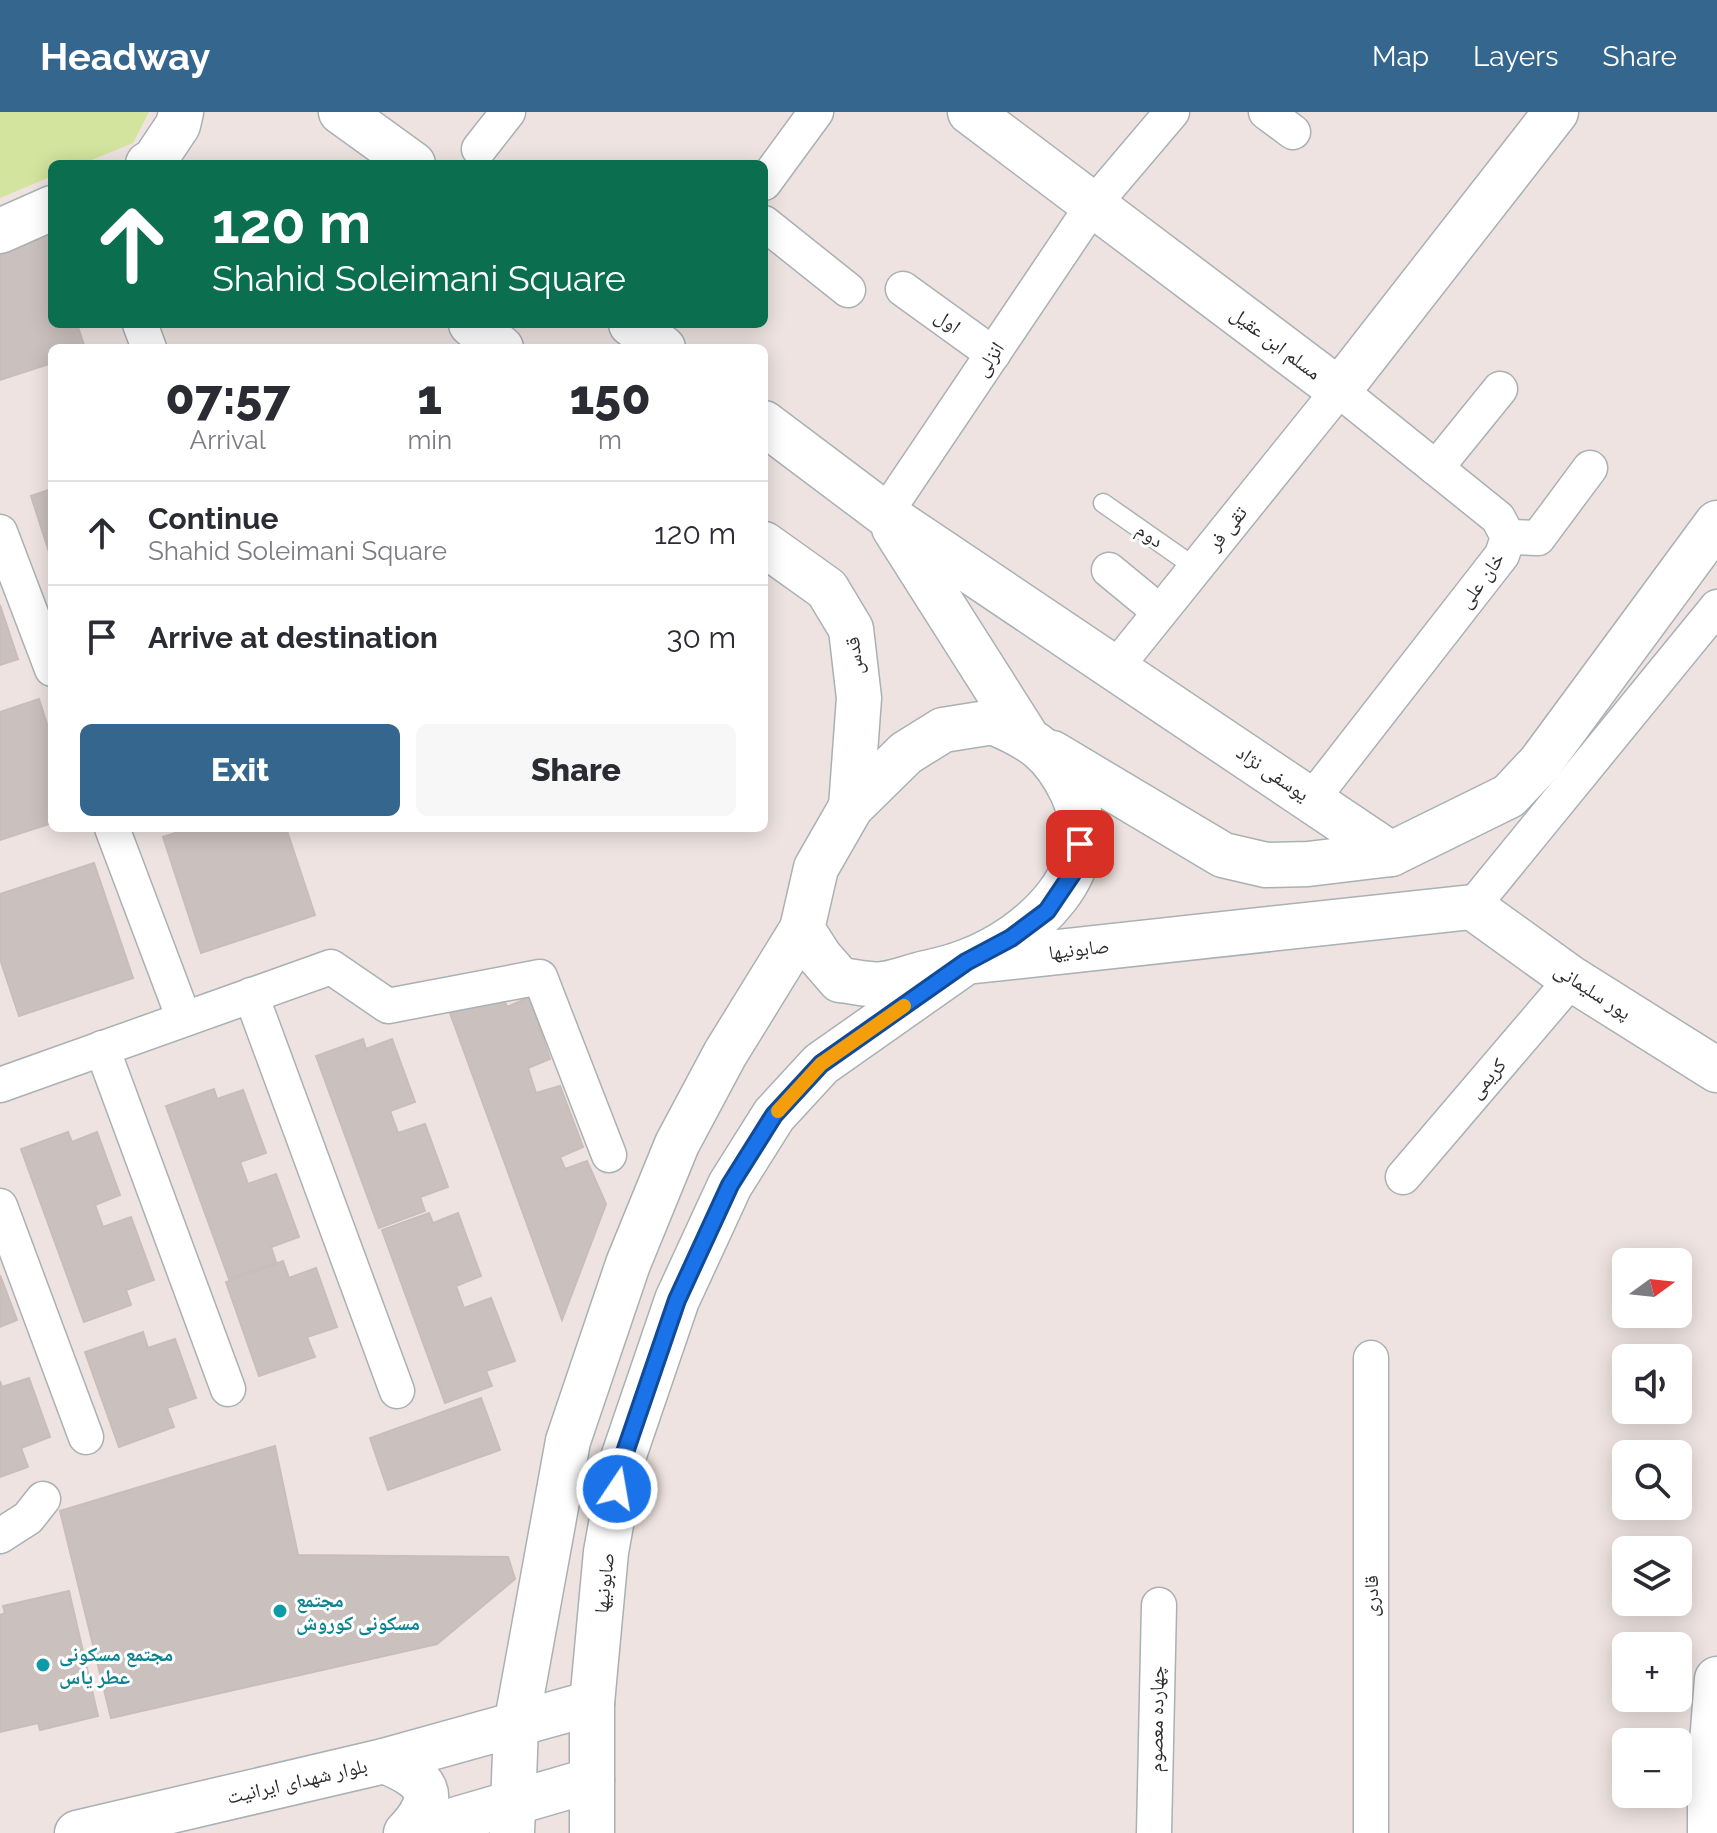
<!DOCTYPE html>
<html lang="en">
<head>
<meta charset="utf-8">
<style>
  :root { --surface:#fff; --page:#f7f7f7; --text:#2b2b33; --muted:#7c7c81; --line:#e1e1e2; --accent:#35668d }
  body { margin:0; font-family:Raleway,"Noto Naskh Arabic",sans-serif; background:var(--page); color:var(--text); height:100vh; display:flex; flex-direction:column; font-size:30px; white-space:nowrap }
  * { box-sizing:border-box; margin:0 }
  p { font-size:26px; color:var(--muted) }
  .icon { flex:none; width:44px; height:44px; fill:none; stroke:currentColor; stroke-width:2; stroke-linecap:round; stroke-linejoin:round }
  .map { position:relative; flex:1; overflow:hidden }
  .details { position:absolute; left:48px; top:232px; width:720px; height:488px; display:flex; flex-direction:column; background:var(--surface); border-radius:12px; box-shadow:0 4px 20px #0003 }
  .details>* { flex:none }
  .top-card { position:absolute; left:48px; top:48px; width:720px; height:168px; border-radius:12px; box-shadow:0 4px 20px #0003; background:#0b6e4f; color:#fff; overflow:hidden }
  .needle { width:52px; rotate:75deg }
  .tools { position:absolute; left:1612px; top:1136px; display:grid; gap:16px }
  .tools a { display:grid; place-items:center; width:80px; height:80px; border-radius:12px; background:var(--surface); box-shadow:0 4px 20px #0003; font-size:40px }
  .pin { position:absolute; display:grid; place-items:center; width:68px; height:68px; color:#fff; margin:-34px; border-radius:16px; box-shadow:0 4px 12px #0006 }
  .me { position:absolute; width:88px; margin:-44px; rotate:12deg; stroke-linejoin:round; filter:drop-shadow(0 0 6px #0008) }
  .turn { display:flex; align-items:center; gap:28px; height:168px; padding:0 32px; font-size:36px }
  .turn .icon { width:104px; height:104px; stroke-width:2.5 }
  .turn b { display:block; font-size:56px; line-height:68px }
  .eta { display:flex; justify-content:space-evenly; align-items:center; height:136px; text-align:center }
  .eta b { font-size:48px; font-weight:800; line-height:56px }
  .action { display:flex; gap:16px; margin-top:auto; padding:16px 32px }
  .action a { flex:1; height:92px; border-radius:12px; background:var(--accent); color:#fff; font-size:32px; font-weight:800; line-height:92px; text-align:center }
  .action a+a { background:var(--page); color:var(--text) }
  ul { padding:0; list-style:none }
  li { display:flex; align-items:center; gap:24px; height:104px; padding:0 32px; border-top:2px solid var(--line) }
  li div { flex:1 }
  li b { display:block; font-size:30px }
  li em { font-style:normal }
  header { display:flex; align-items:center; gap:48px; box-sizing:border-box; height:112px; padding:0 40px; background:var(--accent); color:#fff }
  header strong { font-size:38px }
  nav { display:flex; gap:44px; margin-inline-start:auto; font-size:28px }
  .map>svg:first-child { display:block }
  .green { fill:#d2e49d }
  .building { fill:#cac1be; stroke:#cabdb9; stroke-width:2 }
  .lines { fill:none; stroke-linecap:round; stroke-linejoin:round }
  .service-casing { stroke:#a9b1b5; stroke-width:21 }
  .minor-casing { stroke:#a9b1b5; stroke-width:37 }
  .tertiary-casing { stroke:#a9b1b5; stroke-width:47 }
  .service { stroke:#fff; stroke-width:18 }
  .minor { stroke:#fff; stroke-width:34 }
  .tertiary { stroke:#fff; stroke-width:44 }
  .route-casing { stroke:#114b97; stroke-width:20 }
  .route { stroke:#1a73e8; stroke-width:14 }
  .slow { stroke:#f59e0b; stroke-width:14 }
  .culture-dot { fill:#0f9aa8; stroke:#fff; stroke-width:3 }
  .labels { text-anchor:middle; dominant-baseline:central; stroke-width:6; stroke-linejoin:round; paint-order:stroke }
  .street-label { font-size:20px; fill:#2d2d2d; stroke:#fff }
  .culture-label { font-size:20px; font-weight:bold; fill:#0d838f; stroke:#fff; text-anchor:start }
</style>
</head>
<body>
<header>
<strong>Headway</strong>
<nav><a>Map</a><a>Layers</a><a>Share</a></nav>
</header>
<div class="map">
<svg width="1717" height="1721" viewBox="0 0 1717 1721">
  <rect width="100%" height="100%" fill="#eee3e0"/>
  <path class="green" d="M0,0H149L133,31L82,52H52V64L0,86Z"/>
  <g class="building">
    <path d="M48,124L52,136V212H77L85,236H52V251L0,268V140Z"/>
    <path d="M52,377V449L31,384Z"/>
    <path d="M0,493L18,547L0,553Z"/>
    <path d="M39,587L52,628V711L0,728V600Z"/>
    <path d="M191,716H286L315,803L201,841L163,725Z"/>
    <path d="M94,751L133,866L19,904L0,847V782Z"/>
    <path d="M502,883L507,895L529,885L550,947L528,956L536,981L560,974L583,1035L560,1045L565,1057L587,1049L606,1092L562,1208L450,901Z"/>
    <path d="M363,927L366,937L392,927L415,990L390,999L398,1021L425,1012L448,1075L420,1085L425,1099L379,1116L316,944Z"/>
    <path d="M214,977L217,987L243,978L266,1041L240,1050L248,1072L276,1062L299,1125L271,1135L276,1150L229,1167L166,994Z"/>
    <path d="M68,1020L72,1030L97,1020L120,1083L95,1093L103,1115L131,1105L154,1168L126,1178L131,1193L84,1210L21,1037Z"/>
    <path d="M429,1101L433,1111L458,1101L481,1164L456,1174L464,1196L491,1186L515,1249L486,1259L492,1274L445,1291L382,1118Z"/>
    <path d="M283,1149L289,1166L316,1156L337,1215L307,1225L315,1245L259,1264L226,1170Z"/>
    <path d="M0,1163L17,1208L0,1215Z"/>
    <path d="M143,1220L148,1236L175,1227L196,1286L167,1296L174,1315L119,1335L85,1240Z"/>
    <path d="M29,1266L50,1325L21,1336L28,1355L0,1365V1269L2,1275Z"/>
    <path d="M481,1286L500,1338L388,1378L370,1326Z"/>
    <path d="M275,1334L298,1443L508,1445L515,1467L437,1532L111,1606L60,1399Z"/>
    <path d="M69,1479L98,1604L40,1618L38,1611L0,1620V1503L5,1501L3,1494Z"/>
  </g>
  <g class="lines">
    <g class="service-casing">
      <path id="service" d="M1103,391L1196,456"/>
    </g>
    <g class="minor-casing">
      <g id="minor">
        <path d="M1266,0L1293,20"/>
        <path d="M479,37L508,0"/>
        <path d="M764,71L816,0"/>
        <path d="M764,111L848,178"/>
        <path d="M903,177L993,242"/>
        <path d="M140,212L149,236"/>
        <path d="M1436,356L1500,277"/>
        <path d="M885,402L1093,93L1172,0"/>
        <path d="M0,420L52,557"/>
        <path d="M1508,425L1538,426L1590,356"/>
        <path d="M1109,458L1160,500"/>
        <path d="M1116,555L1339,278L1498,406L1508,425L1502,443L1312,687"/>
        <path d="M112,716L184,907"/>
        <path d="M1472,795L1717,495"/>
        <path d="M251,883L397,1279"/>
        <path d="M102,936L228,1277"/>
        <path d="M0,973L331,855L388,894L540,865L609,1043"/>
        <path d="M1403,1065L1572,867"/>
        <path d="M0,1094L86,1325"/>
        <path d="M1371,1246V1721"/>
        <path d="M0,1424L28,1406L43,1387"/>
        <path d="M1154,1721L1159,1493"/>
      </g>
    </g>
    <g class="tertiary-casing">
      <g id="tertiary">
        <path d="M341,0L413,52"/>
        <path d="M970,0L1339,278L1556,0"/>
        <path d="M148,52L154,49L178,13L181,0"/>
        <path d="M0,119L52,96"/>
        <path d="M471,212L501,236"/>
        <path d="M631,212L663,236"/>
        <path d="M764,311L885,402L1391,742L1509,684L1540,651L1717,411"/>
        <path d="M894,416L1026,624"/>
        <path d="M764,432L827,477L851,517L859,586L851,695"/>
        <path d="M993,610C1033,627 1053,640 1072,680C1108,756 1031,826 965,850C950,856 934,859 918,863C907,866 894,871 883,872C869,874 853,869 840,868L820,845L802,817L816,756L851,695L906,641L943,618Z"/>
        <path d="M1052,641L1223,743L1266,753L1308,752L1391,742"/>
        <path d="M384,1649C427,1666 442,1683 406,1721"/>
        <path d="M77,1721L384,1649L592,1591"/>
        <path d="M409,1721L592,1668"/>
        <path d="M512,1721L516,1614L568,1329L628,1152L677,1032L725,942L802,817"/>
        <path d="M592,1721V1591L606,1440L623,1346L677,1188L730,1073L774,1003L821,952L966,850L1472,795L1572,867L1717,958"/>
        <path d="M1710,1721V1656L1717,1567"/>
      </g>
    </g>
    <use href="#service" class="service"/>
    <use href="#minor" class="minor"/>
    <use href="#tertiary" class="tertiary"/>
  </g>
  <g class="lines">
    <g class="route-casing">
      <path id="route" d="M617,1377L623,1346L677,1188L730,1073L774,1003L821,952L966,850L1011,826L1047,799L1072,762L1080,732"/>
    </g>
    <use href="#route" class="route"/>
    <path class="slow" d="M778,999L821,952L904,894"/>
  </g>
  <g class="culture-dot">
    <circle cx="280" cy="1499" r="8"/>
    <circle cx="43" cy="1553" r="8"/>
  </g>
  <g class="labels">
    <g class="street-label">
      <text transform="translate(948 209) rotate(36)">اول</text>
      <text transform="translate(1276 231) rotate(37)">مسلم ابن عقیل</text>
      <text transform="translate(989 247) rotate(-56)">انزلی</text>
      <text transform="translate(1227 416) rotate(-51)">تقی فر</text>
      <text transform="translate(1150 423) rotate(35)">دوم</text>
      <text transform="translate(1481 468) rotate(-54)">خان علی</text>
      <text transform="translate(854 544) rotate(-97)">قدس</text>
      <text transform="translate(1273 661) rotate(34)">یوسفی نژاد</text>
      <text transform="translate(1079 837) rotate(-7)">صابونیها</text>
      <text transform="translate(1593 879) rotate(33)">پور سلیمانی</text>
      <text transform="translate(1487 966) rotate(-49)">کریمی</text>
      <text transform="translate(604 1471) rotate(-84)">صابونیها</text>
      <text transform="translate(1371 1484) rotate(-90)">قادری</text>
      <text transform="translate(1156 1607) rotate(-89)">چهارده معصوم</text>
      <text transform="translate(297 1669) rotate(-13)">بلوار شهدای ایرانیت</text>
    </g>
    <g class="culture-label">
      <text x="296" y="1488">مجتمع<tspan x="296" dy="23">مسکونی کوروش</tspan></text>
      <text x="59" y="1542">مجتمع مسکونی<tspan x="59" dy="23">عطر یاس</tspan></text>
    </g>
  </g>
</svg>
<div class="tools">
<a><svg class="needle" viewBox="-14 -14 28 28"><path d="M0-13l5 13h-10z" fill="#e53935"/><path d="M0 13l5-13h-10z" fill="#7c7c81"/></svg></a>
<a><svg class="icon" aria-label="sound" viewBox="0 0 24 24"><path d="M4 9h4l5-4v14l-5-4H4zM17 9q2 3 0 6"/></svg></a>
<a><svg class="icon" aria-label="search" viewBox="0 0 24 24"><circle cx="10" cy="10" r="6"/><path d="M15 15l6 6"/></svg></a>
<a><svg class="icon" aria-label="layers" viewBox="0 0 24 24"><path d="M12 4l9 5-9 5-9-5zM3 14l9 5 9-5"/></svg></a>
<a>+</a>
<a>−</a>
</div>
<div class="pin" style="left:1080px;top:732px;background:#d93025"><svg class="icon" aria-label="arrive" viewBox="0 0 24 24"><path d="M6 21V4h12l-3 4 3 4H6"/></svg></div>
<svg class="me" style="left:617px;top:1377px" viewBox="-20 -20 40 40"><circle r="17" fill="#1a73e8" stroke="#fff" stroke-width="3"/><path d="M0-11L8 9 0 5-8 9z" fill="#fff"/></svg>
<div class="top-card">
<div class="turn"><svg class="icon" aria-label="ahead" viewBox="0 0 24 24"><path d="M12 20V5M6 11l6-6 6 6"/></svg><div><b>120 m</b>Shahid Soleimani Square</div></div>
</div>
<section class="details">
<div class="eta">
<div><b>07:57</b><p>Arrival</p></div>
<div><b>1</b><p>min</p></div>
<div><b>150</b><p>m</p></div>
</div>
<ul>
<li><svg class="icon" aria-label="ahead" viewBox="0 0 24 24"><path d="M12 20V5M6 11l6-6 6 6"/></svg><div><b>Continue</b><p>Shahid Soleimani Square</p></div><em>120 m</em></li>
<li><svg class="icon" aria-label="arrive" viewBox="0 0 24 24"><path d="M6 21V4h12l-3 4 3 4H6"/></svg><div><b>Arrive at destination</b></div><em>30 m</em></li>
</ul>
<div class="action"><a>Exit</a><a>Share</a></div>
</section>
</div>
</body>
</html>
